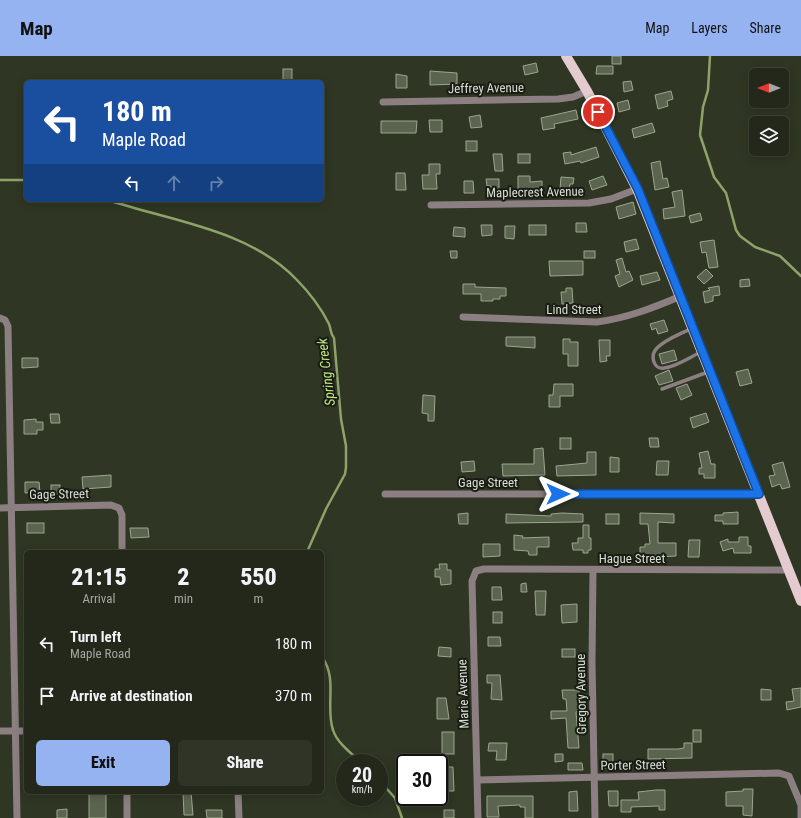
<!DOCTYPE html>
<html lang="en">
<head>
<meta charset="utf-8">
<style>
  :root { --surface:#23281a; --page:#2f3427; --text:#f1f3f6; --muted:#a3a6a2; --line:#404439; --accent:#95b2f1 }
  body { margin:0; font-family:"Roboto Condensed",sans-serif; background:var(--page); color:var(--text); height:100vh; display:flex; flex-direction:column; font-size:15px; white-space:nowrap }
  * { box-sizing:border-box; margin:0 }
  p { font-size:13px; color:var(--muted) }
  .icon { flex:none; width:22px; height:22px; fill:none; stroke:currentColor; stroke-width:2; stroke-linecap:round; stroke-linejoin:round }
  .map { position:relative; flex:1; overflow:hidden }
  .drawer { position:absolute; left:24px; top:494px; width:300px; height:244px; display:flex; flex-direction:column; background:var(--surface); border-radius:6px; box-shadow:0 2px 10px #0003,0 0 0 1px var(--line) }
  .drawer>* { flex:none }
  .banner { position:absolute; left:24px; top:24px; width:300px; height:122px; border-radius:6px; box-shadow:0 2px 10px #0003,0 0 0 1px var(--line); background:#1a4fa0; color:#fff; overflow:hidden }
  .needle { width:26px; rotate:270deg }
  .tools { position:absolute; left:749px; top:12px; display:grid; gap:8px }
  .tools a { display:grid; place-items:center; width:40px; height:40px; border-radius:6px; background:var(--surface); box-shadow:0 2px 10px #0003,0 0 0 1px var(--line); font-size:20px }
  .speed { position:absolute; left:336px; top:698px; display:flex; gap:8px; font-size:20px; font-weight:700; text-align:center }
  .speed>* { display:grid; place-content:center; width:52px; height:52px; border-radius:50%; background:var(--surface); box-shadow:0 2px 10px #0003,0 0 0 1px var(--line); line-height:1 }
  .speed small { font-size:10px; font-weight:400 }
  .speed .limit { border:2px solid #111; border-radius:6px; background:#fff; color:#111 }
  .pin { position:absolute; display:grid; place-items:center; width:34px; height:34px; color:#fff; margin:-17px; border:2px solid #fff; border-radius:50%; box-shadow:0 1px 4px #0007 }
  .me { position:absolute; width:44px; margin:-22px; rotate:90deg; stroke-linejoin:round; filter:drop-shadow(0 0 3px #0008) }
  .turn { display:flex; align-items:center; gap:14px; height:84px; padding:0 12px; font-size:18px }
  .turn .icon { width:52px; height:52px; stroke-width:2.5 }
  .turn b { display:block; font-size:28px; line-height:34px }
  .lanes { display:flex; align-items:center; height:38px; padding:0 12px; background:#0003; justify-content:center; gap:20px; direction:ltr }
  .lanes .off { opacity:.35 }
  .eta { display:flex; justify-content:space-evenly; align-items:center; height:68px; text-align:center }
  .eta b { font-size:24px; font-weight:800; line-height:28px }
  .button { display:flex; gap:8px; margin-top:auto; padding:8px 12px }
  .button a { flex:1; height:46px; border-radius:6px; background:var(--accent); color:#111; font-size:16px; font-weight:800; line-height:46px; text-align:center }
  .button a+a { background:var(--page); color:var(--text) }
  ul { padding:0; list-style:none }
  li { display:flex; align-items:center; gap:12px; height:52px; padding:0 12px }
  li div { flex:1 }
  li b { display:block; font-size:15px }
  li em { font-style:normal }
  header { display:flex; align-items:center; gap:24px; box-sizing:border-box; height:56px; padding:0 20px; background:var(--accent); color:#111 }
  header strong { font-size:19px }
  nav { display:flex; gap:22px; margin-inline-start:auto; font-size:14px }
  .map>svg:first-child { display:block }
  .lines { fill:none; stroke-linecap:round; stroke-linejoin:round }
  .stream { stroke:#8ea26a; stroke-width:2.5 }
  .building { fill:#5b644f; stroke:#9ca68f }
  .service { stroke:#8b7f81; stroke-width:3.5 }
  .minor { stroke:#8b7f81; stroke-width:7 }
  .primary { stroke:#e4cbd0; stroke-width:10 }
  .route-casing { stroke:#114b97; stroke-width:10 }
  .route { stroke:#1a73e8; stroke-width:7 }
  .labels { text-anchor:middle; dominant-baseline:central; stroke-width:4; stroke-linejoin:round; paint-order:stroke }
  .street-label { font-size:13px; fill:#d8ded1; stroke:#191c14 }
  .water-label { font-size:14px; font-style:italic; fill:#c0e680; stroke:#191c14 }
</style>
</head>
<body>
<header>
<strong>Map</strong>
<nav><a>Map</a><a>Layers</a><a>Share</a></nav>
</header>
<div class="map">
<svg width="801" height="762" viewBox="0 0 801 762">
  <rect width="100%" height="100%" fill="#2f3623"/>
  <g class="lines">
    <g class="stream">
      <path d="M710,0L708,34L703,51L700,79L714,121L726,137L736,174L740,180L755,191L780,200L801,220"/>
      <path d="M0,124H26"/>
      <path d="M108,144C170,165 248,173 296,223C308,235 321,252 329,268C331,273 330,277 334,282L341,363L346,390V411L345,418L326,453L307,496"/>
      <path d="M322,601C338,623 325,650 333,674C337,687 352,698 362,707"/>
      <path d="M379,724L395,742L402,762"/>
    </g>
  </g>
  <g class="building">
    <rect x="612" y="0" width="9" height="8"/>
    <path d="M536,7L538,16L525,19L523,10Z"/>
    <path d="M597,10H613V18H596Z"/>
    <rect x="283" y="13" width="9" height="13"/>
    <path d="M430,15L457,17V28L430,29Z"/>
    <path d="M396,18L407,20V32H396Z"/>
    <path d="M631,25L633,34L624,36L623,26Z"/>
    <path d="M671,35L673,43L667,45L668,50L658,53L655,39Z"/>
    <path d="M628,44L630,53L619,56L617,47Z"/>
    <path d="M576,54L578,63L554,68L555,72L543,74L541,62Z"/>
    <path d="M480,59L482,71L471,72L469,61Z"/>
    <path d="M429,64H442V76H430Z"/>
    <path d="M381,65H417L416,77H381Z"/>
    <path d="M652,67L655,76L634,82L632,73Z"/>
    <rect x="466" y="85" width="11" height="10"/>
    <path d="M596,91L599,101L581,107L580,105L565,108L563,97L571,96V99Z"/>
    <path d="M493,98H502L503,115H495Z"/>
    <rect x="518" y="98" width="12" height="9"/>
    <path d="M660,105L663,123L667,122L669,131L655,134L651,107Z"/>
    <path d="M429,108H440V118H436L437,133H423L422,119H429Z"/>
    <path d="M396,117H405L406,134H396Z"/>
    <path d="M518,120H530V126L542,125V136H518Z"/>
    <path d="M603,120L607,129L592,134L589,125Z"/>
    <path d="M561,121L574,122L573,128H570L569,134L560,133Z"/>
    <path d="M486,123H499V138H491V130H487Z"/>
    <path d="M464,125H473L474,137H464Z"/>
    <path d="M682,134L685,160L664,163L663,153L675,151L672,136Z"/>
    <path d="M633,146L636,158L619,163L616,151Z"/>
    <path d="M700,157L702,164L691,167L689,160Z"/>
    <path d="M576,167H586L587,176H576Z"/>
    <path d="M481,169H492V179L482,180Z"/>
    <rect x="529" y="169" width="17" height="10"/>
    <path d="M505,170H515L514,183L505,182Z"/>
    <path d="M454,171L465,172V181L453,180Z"/>
    <path d="M636,183L639,193L626,196L624,186Z"/>
    <path d="M714,184L718,211L709,212L706,196L702,197L700,186Z"/>
    <path d="M450,195H457V202H451Z"/>
    <rect x="584" y="195" width="11" height="7"/>
    <path d="M622,202L626,216L629,215L633,224L619,231L615,220L620,218L616,204Z"/>
    <path d="M549,205H583V219L550,220Z"/>
    <path d="M706,213L713,220L704,228L697,221Z"/>
    <path d="M657,216L660,224L642,229L640,220Z"/>
    <path d="M749,223L750,230L740,231V224Z"/>
    <path d="M463,228H475V231L506,232V240H500V243H493V245H481V238H463Z"/>
    <path d="M719,230L720,239L713,240V245L705,247L703,236L710,234L708,232Z"/>
    <path d="M566,232H572L573,247L562,248L561,236H566Z"/>
    <path d="M664,264L668,275L658,278L656,272L652,274L650,268Z"/>
    <path d="M506,281H535V292L506,290Z"/>
    <path d="M563,283H570V286H578V310H568V298H563Z"/>
    <path d="M599,284H610V300H606L607,305L600,306Z"/>
    <path d="M674,294L677,304L662,308L659,298Z"/>
    <path d="M22,302H38V311L22,312Z"/>
    <path d="M748,313L752,327L740,330L736,316Z"/>
    <path d="M669,314L673,325L659,329L655,320Z"/>
    <path d="M554,328H573V340H560V351H549V339H553Z"/>
    <path d="M687,328L692,339L681,344L676,332Z"/>
    <path d="M423,339L435,340L434,365H428V358L422,357Z"/>
    <path d="M706,357L709,366L693,372L690,362Z"/>
    <path d="M50,358H59L60,367H51Z"/>
    <path d="M36,363V366H43V374H37V378H24V364Z"/>
    <rect x="560" y="382" width="11" height="11"/>
    <path d="M649,382H658L659,391H650Z"/>
    <path d="M543,392L545,419L503,420L502,408H534V393Z"/>
    <path d="M708,395L711,408H715V422H704V418H699V412H702L699,397Z"/>
    <path d="M587,396H596V419L557,420L556,410L587,407Z"/>
    <path d="M610,401L619,402V416H610Z"/>
    <path d="M474,405L475,415L462,416L461,406Z"/>
    <path d="M657,405H669L668,419H656Z"/>
    <path d="M783,406L790,431L782,433L780,428L772,431L769,420L775,419L772,409Z"/>
    <path d="M111,419V431L83,433L82,421Z"/>
    <path d="M25,426H39L40,436L25,437Z"/>
    <rect x="51" y="429" width="9" height="9"/>
    <path d="M738,456V468H723V465H715V459H723V457Z"/>
    <path d="M468,457V468H459L458,458Z"/>
    <path d="M562,457L583,458V466L506,467V458L551,460V458Z"/>
    <path d="M640,457L674,458V467L658,466V487H676V500L640,502V491H645V488H650L648,468H640Z"/>
    <rect x="606" y="458" width="13" height="10"/>
    <rect x="27" y="467" width="17" height="10"/>
    <path d="M583,469H589V482H591V494H588V497H583V494H573L572,487H578V482H583Z"/>
    <path d="M130,472H148L149,481L131,482Z"/>
    <path d="M514,479L523,480L522,482L549,481V491H537V499H529L528,495L514,494Z"/>
    <path d="M739,481H748V490H751V497H734L733,492L723,495L720,486L728,483V486H739Z"/>
    <path d="M689,484H700L699,501H688Z"/>
    <path d="M483,488H500V500L483,501Z"/>
    <path d="M439,508H447V514H451V528L441,529L440,521H435V513H440Z"/>
    <path d="M526,527L527,536H521V528Z"/>
    <path d="M492,531H501L502,544H492Z"/>
    <path d="M535,535H546L545,559H536Z"/>
    <path d="M577,548V566L562,567L561,549Z"/>
    <rect x="493" y="556" width="9" height="11"/>
    <path d="M488,581H500L501,590H488Z"/>
    <path d="M439,591L451,592V601L438,600Z"/>
    <rect x="562" y="593" width="13" height="8"/>
    <path d="M487,619H500L502,644L491,643L492,627H487Z"/>
    <path d="M801,632V651L787,654L786,646L794,645L792,633Z"/>
    <path d="M761,633L771,634V644H761Z"/>
    <path d="M562,634H579V656H576L579,692H568L566,662L551,663V655H567L566,643H563Z"/>
    <path d="M437,642H446L449,663H437Z"/>
    <rect x="693" y="674" width="8" height="12"/>
    <rect x="442" y="676" width="12" height="22"/>
    <path d="M489,687H507L506,704H496L497,695H488Z"/>
    <path d="M684,687H692V702L648,703V693H678L684,692Z"/>
    <path d="M555,698H563V705L555,706Z"/>
    <rect x="603" y="698" width="10" height="14"/>
    <path d="M568,707H582L583,714H568Z"/>
    <path d="M443,711H453L454,735H443Z"/>
    <path d="M743,733H753L752,760L743,759V750H726V736L743,735Z"/>
    <path d="M656,734H665V754H659V750L631,751V756H621V744H639L638,736Z"/>
    <path d="M577,735L578,755H569V736Z"/>
    <path d="M608,735H618V750H609Z"/>
    <path d="M183,736H191L193,759H184Z"/>
    <rect x="89" y="738" width="17" height="24"/>
    <path d="M487,740H533V762H525V751H520V749L498,750L499,761H487Z"/>
    <path d="M67,753V762H57V754Z"/>
    <path d="M206,754H222V762H207Z"/>
    <rect x="444" y="754" width="10" height="8"/>
  </g>
  <g class="lines">
    <g class="service">
      <path d="M692,272C681,278 666,283 657,292C650,299 653,314 664,312C676,311 690,301 701,296"/>
      <path d="M662,333L708,316"/>
    </g>
    <g class="minor">
      <path d="M383,46L558,43L573,41L587,35"/>
      <path d="M431,149L589,147L611,143L637,133"/>
      <path d="M463,261L597,266C627,262 653,252 681,240"/>
      <path d="M0,262L5,264L8,270L17,762"/>
      <path d="M385,438H759"/>
      <path d="M0,452L111,449L119,452L122,459V496"/>
      <path d="M593,514L592,606L595,762"/>
      <path d="M0,675H26"/>
      <path d="M478,724L779,717L789,720L801,749V762"/>
      <path d="M127,736V762"/>
      <path d="M238,736L239,762"/>
      <path d="M478,762L472,525L476,515L484,513L788,514"/>
    </g>
    <path class="primary" d="M566,0L587,35L637,133L801,545"/>
  </g>
  <g class="lines">
    <g class="route-casing">
      <path id="route" d="M558,438H759L638,133L598,56"/>
    </g>
    <use href="#route" class="route"/>
  </g>
  <g class="labels">
    <g class="street-label">
      <text transform="translate(486 32) rotate(-1)">Jeffrey Avenue</text>
      <text transform="translate(535 136) rotate(-1)">Maplecrest Avenue</text>
      <text x="574" y="253">Lind Street</text>
      <text x="488" y="426">Gage Street</text>
      <text transform="translate(59 438) rotate(-1)">Gage Street</text>
      <text x="632" y="502">Hague Street</text>
      <text transform="translate(463 638) rotate(-92)">Marie Avenue</text>
      <text transform="translate(581 638) rotate(-91)">Gregory Avenue</text>
      <text transform="translate(633 709) rotate(-1)">Porter Street</text>
    </g>
    <g class="water-label">
      <text transform="translate(326 316) rotate(-97)">Spring Creek</text>
    </g>
  </g>
</svg>
<div class="tools">
<a><svg class="needle" viewBox="-14 -14 28 28"><path d="M0-13l5 13h-10z" fill="#e53935"/><path d="M0 13l5-13h-10z" fill="#a3a6a2"/></svg></a>
<a><svg class="icon" aria-label="layers" viewBox="0 0 24 24"><path d="M12 4l9 5-9 5-9-5zM3 14l9 5 9-5"/></svg></a>
</div>
<div class="speed"><div>20<small>km/h</small></div><div class="limit">30</div></div>
<div class="pin" style="left:598px;top:56px;background:#d93025"><svg class="icon" aria-label="arrive" viewBox="0 0 24 24"><path d="M6 21V4h12l-3 4 3 4H6"/></svg></div>
<svg class="me" style="left:558px;top:438px" viewBox="-20 -20 40 40"><path d="M0-17L14 15 0 8-14 15z" fill="#1a73e8" stroke="#fff" stroke-width="4"/></svg>
<div class="banner">
<div class="turn"><svg class="icon" aria-label="left" viewBox="0 0 24 24"><path d="M17 20v-9H6M10 6l-5 5 5 5"/></svg><div><b>180 m</b>Maple Road</div></div>
<div class="lanes"><svg class="icon" aria-label="left" viewBox="0 0 24 24"><path d="M17 20v-9H6M10 6l-5 5 5 5"/></svg><svg class="icon off" aria-label="ahead" viewBox="0 0 24 24"><path d="M12 20V5M6 11l6-6 6 6"/></svg><svg class="icon off" aria-label="right" viewBox="0 0 24 24"><path d="M7 20v-9h11M14 6l5 5-5 5"/></svg></div>
</div>
<section class="drawer">
<div class="eta">
<div><b>21:15</b><p>Arrival</p></div>
<div><b>2</b><p>min</p></div>
<div><b>550</b><p>m</p></div>
</div>
<ul>
<li><svg class="icon" aria-label="left" viewBox="0 0 24 24"><path d="M17 20v-9H6M10 6l-5 5 5 5"/></svg><div><b>Turn left</b><p>Maple Road</p></div><em>180 m</em></li>
<li><svg class="icon" aria-label="arrive" viewBox="0 0 24 24"><path d="M6 21V4h12l-3 4 3 4H6"/></svg><div><b>Arrive at destination</b></div><em>370 m</em></li>
</ul>
<div class="button"><a>Exit</a><a>Share</a></div>
</section>
</div>
</body>
</html>
